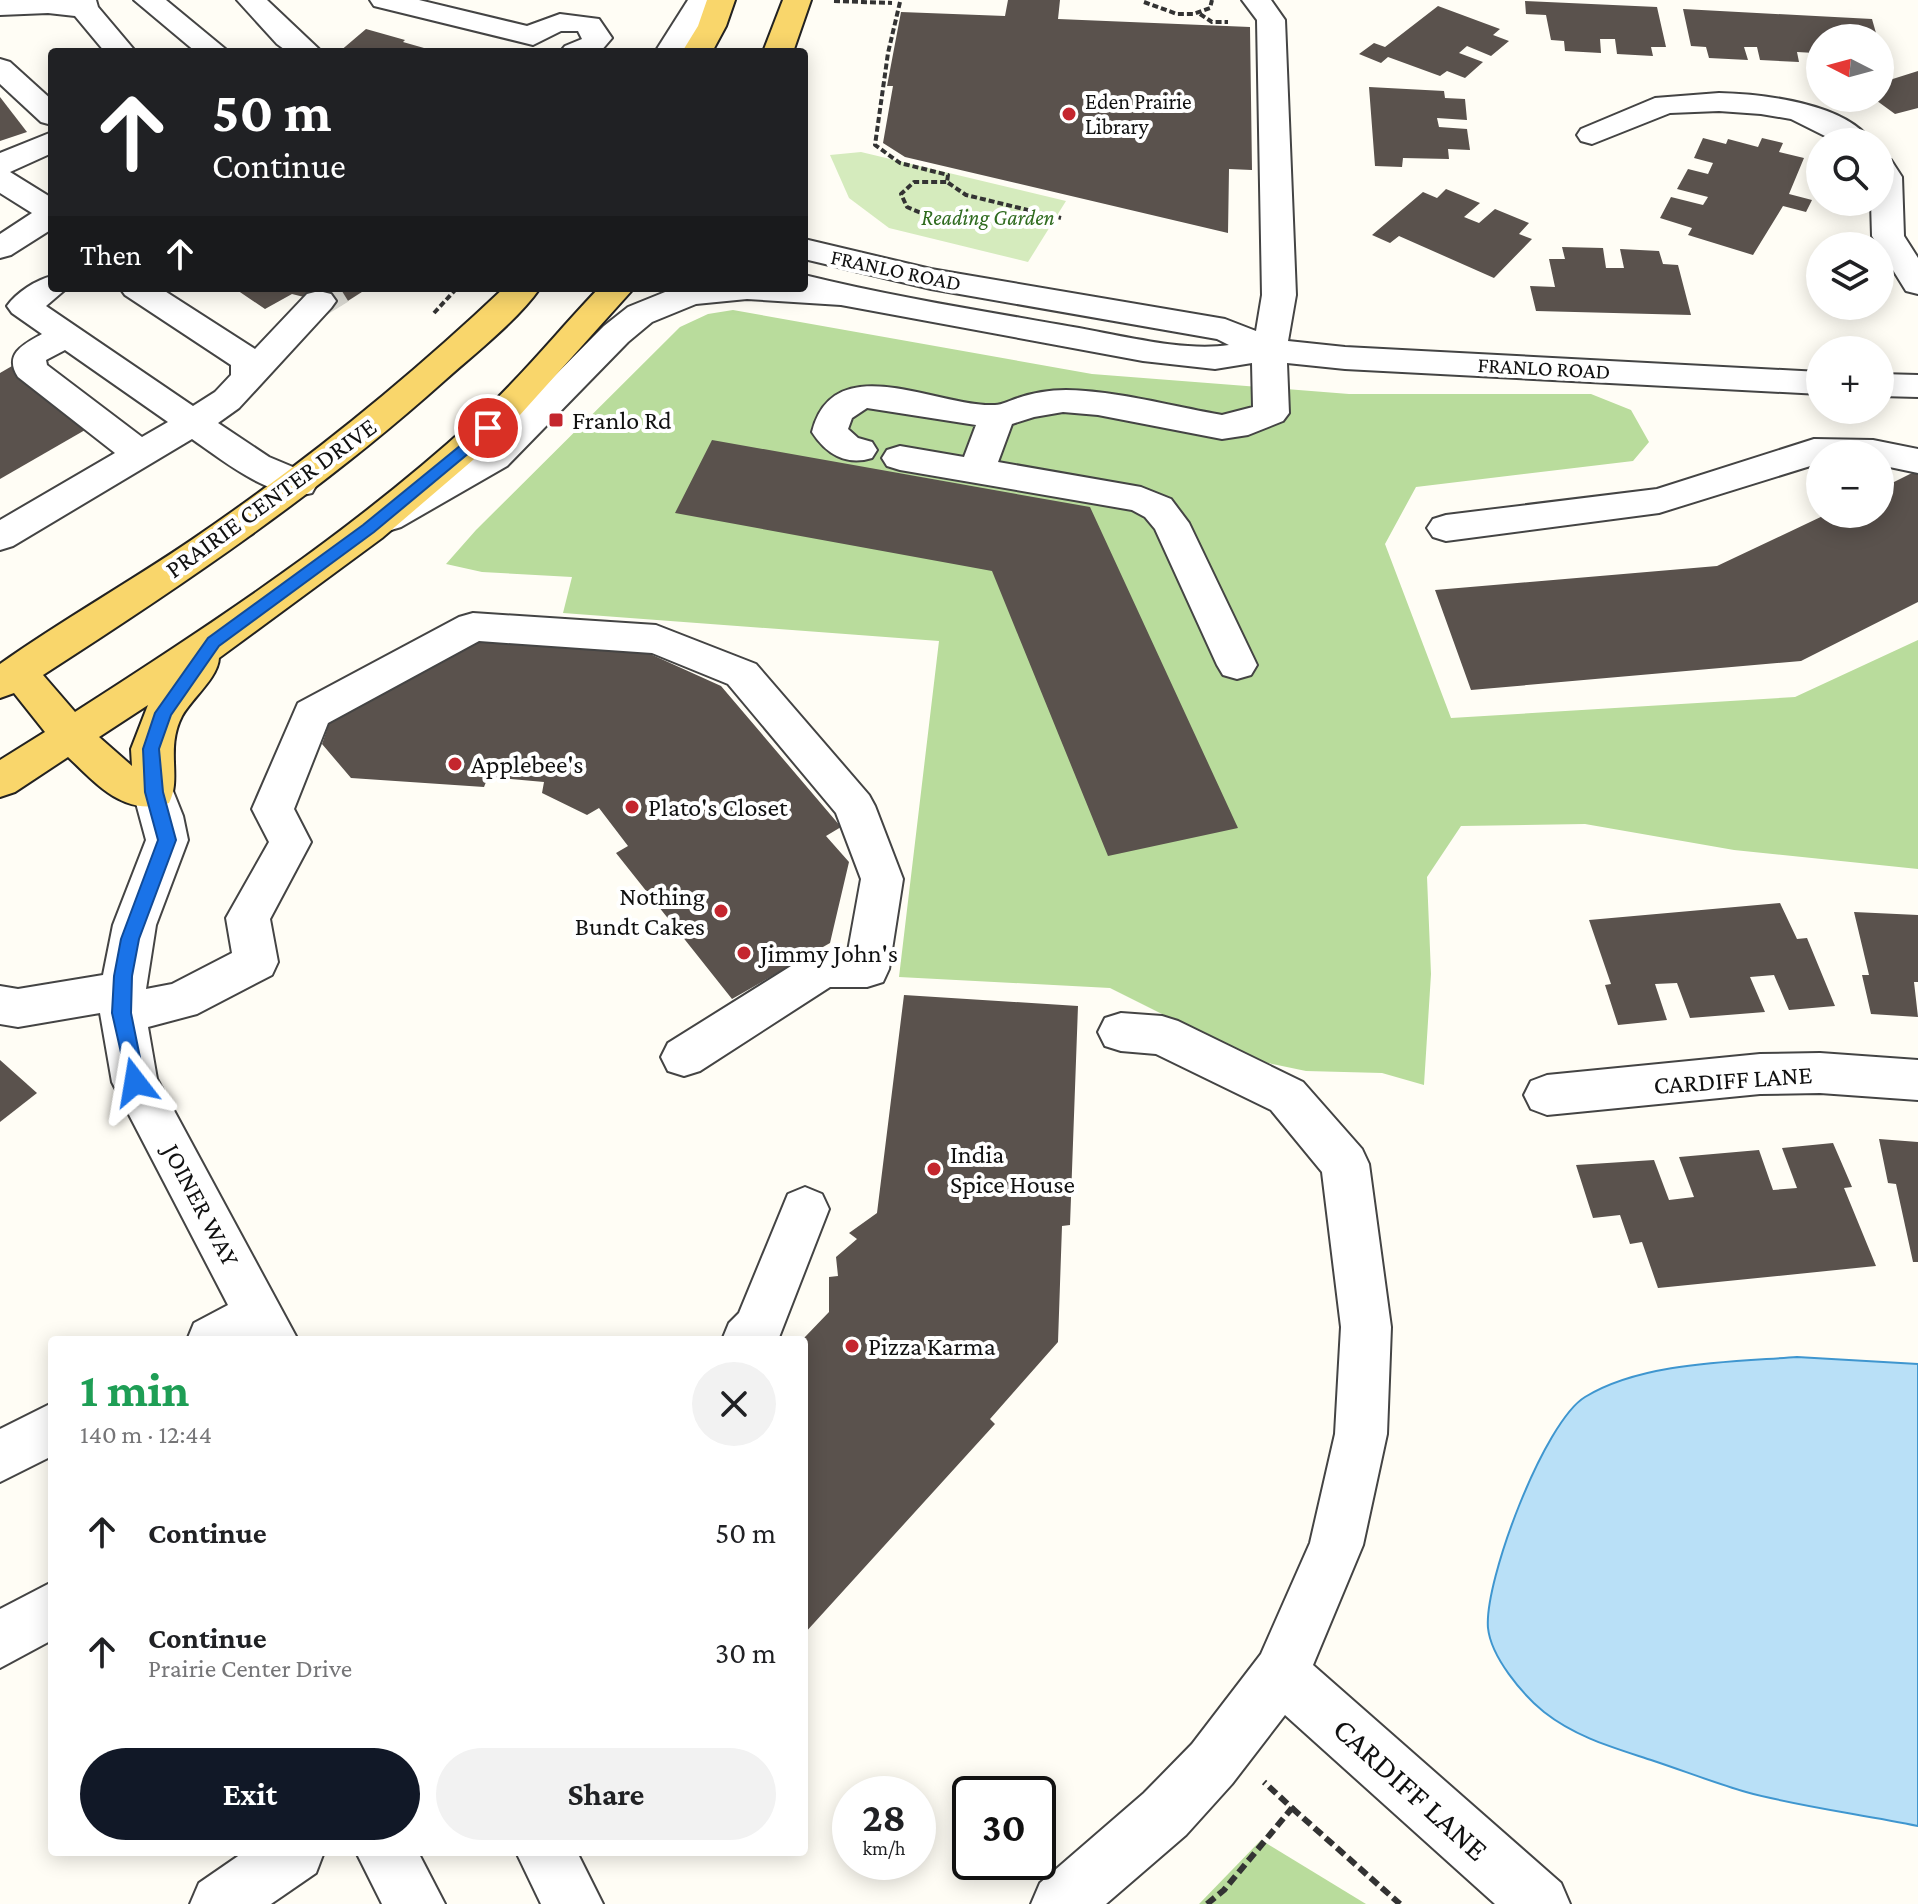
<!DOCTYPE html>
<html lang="en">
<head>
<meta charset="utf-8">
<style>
  :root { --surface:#fff; --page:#f2f2f2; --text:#202124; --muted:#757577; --accent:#111827 }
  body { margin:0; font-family:"Crimson Pro",serif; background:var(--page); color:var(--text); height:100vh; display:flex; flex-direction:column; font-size:30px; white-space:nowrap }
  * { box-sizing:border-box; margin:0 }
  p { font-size:26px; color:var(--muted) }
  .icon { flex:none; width:44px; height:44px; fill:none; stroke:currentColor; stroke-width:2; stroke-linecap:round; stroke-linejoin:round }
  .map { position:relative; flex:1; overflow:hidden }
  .panel { position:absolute; left:48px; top:1336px; width:760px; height:520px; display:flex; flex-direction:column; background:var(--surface); border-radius:8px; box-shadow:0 4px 20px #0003 }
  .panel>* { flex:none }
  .guide { position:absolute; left:48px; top:48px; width:760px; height:244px; border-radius:8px; box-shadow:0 4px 20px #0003; background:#202124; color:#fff; overflow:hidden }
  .needle { width:52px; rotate:276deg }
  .buttons { position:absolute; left:1806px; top:24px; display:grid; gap:16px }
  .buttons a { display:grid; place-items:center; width:88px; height:88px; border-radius:50%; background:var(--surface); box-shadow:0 4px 20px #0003; font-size:40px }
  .speed { position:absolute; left:832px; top:1776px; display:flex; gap:16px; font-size:40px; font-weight:700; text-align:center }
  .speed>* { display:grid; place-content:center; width:104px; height:104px; border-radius:50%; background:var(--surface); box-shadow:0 4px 20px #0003; line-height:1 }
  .speed small { font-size:20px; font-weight:400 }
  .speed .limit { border:4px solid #111; border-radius:12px; background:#fff; color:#111 }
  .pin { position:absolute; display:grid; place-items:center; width:68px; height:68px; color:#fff; margin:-34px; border:4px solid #fff; border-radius:50%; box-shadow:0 2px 8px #0007 }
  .me { position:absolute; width:88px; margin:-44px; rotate:346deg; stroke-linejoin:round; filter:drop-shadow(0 0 6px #0008) }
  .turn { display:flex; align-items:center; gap:28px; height:168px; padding:0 32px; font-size:36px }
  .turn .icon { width:104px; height:104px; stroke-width:2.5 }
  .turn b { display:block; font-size:56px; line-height:68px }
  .then { display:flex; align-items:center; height:76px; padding:0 32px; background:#0003; gap:16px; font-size:30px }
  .round { display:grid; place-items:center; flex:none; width:84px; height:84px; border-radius:42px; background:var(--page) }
  .summary { display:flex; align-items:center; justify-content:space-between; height:136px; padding:0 32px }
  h1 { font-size:48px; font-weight:700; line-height:60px; color:#1e9e55 }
  .action { display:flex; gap:16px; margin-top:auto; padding:16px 32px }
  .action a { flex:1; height:92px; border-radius:48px; background:var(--accent); color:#fff; font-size:32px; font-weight:700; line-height:92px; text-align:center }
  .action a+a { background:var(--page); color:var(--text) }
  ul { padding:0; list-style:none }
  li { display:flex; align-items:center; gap:24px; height:120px; padding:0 32px }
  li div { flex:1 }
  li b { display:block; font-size:30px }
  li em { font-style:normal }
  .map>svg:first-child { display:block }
  .green { fill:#d5ebbd }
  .forest { fill:#b9dc9c }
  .water { fill:#b9e0f7; stroke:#3f96cf; stroke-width:2 }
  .building { fill:#5a524d }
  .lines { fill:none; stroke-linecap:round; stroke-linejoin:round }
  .minor-tunnel { stroke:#dbdad3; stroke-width:32; stroke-dasharray:32 16; stroke-linecap:butt }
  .minor-casing { stroke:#444; stroke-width:4 }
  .major-casing { stroke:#222; stroke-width:4 }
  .path-far1 { stroke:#333; stroke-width:4; stroke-dasharray:6 3; stroke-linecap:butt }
  .path { stroke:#333; stroke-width:6; stroke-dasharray:10 5; stroke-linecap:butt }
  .minor { fill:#fff; fill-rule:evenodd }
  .major { fill:#f9d66b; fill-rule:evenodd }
  .route { fill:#1a73e8; stroke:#114b97; stroke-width:2 }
  .poi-dot { fill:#c4262e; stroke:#fff; stroke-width:3 }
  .labels { text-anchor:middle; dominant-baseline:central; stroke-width:8; stroke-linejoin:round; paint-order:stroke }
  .far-poi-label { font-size:22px; fill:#111; stroke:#fff; text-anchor:start }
  .far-park-label { font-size:22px; font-style:italic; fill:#2f6b1f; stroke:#fff }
  .far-street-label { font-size:22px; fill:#111; stroke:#fff }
  .poi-label { font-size:26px; fill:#111; stroke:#fff; text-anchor:start }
  .street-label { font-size:26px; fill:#111; stroke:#fff }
  .near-street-label { font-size:32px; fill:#111; stroke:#fff }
</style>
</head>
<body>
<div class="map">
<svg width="1918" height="1904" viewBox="0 0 1918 1904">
  <rect width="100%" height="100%" fill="#fffdf5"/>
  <path class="green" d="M861,152L1066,201L1028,262L889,228L849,198L830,155Z"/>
  <g class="forest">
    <path d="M733,310L1092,374L1349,394H1591L1631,410L1649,442L1633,461L1416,487L1385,544L1451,718L1795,697L1918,640V869L1734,850L1585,824L1461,826L1427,877L1431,974L1424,1085L1382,1073L1306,1071L1254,1060L1110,988L899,977L939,641L563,613L572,577L482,572L446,564L476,530L680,327L708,314Z"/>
    <path d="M1261,1840L1366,1904H1199Z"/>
  </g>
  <path class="water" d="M1797,1357L1918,1364V1826C1861,1814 1801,1807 1746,1792C1715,1783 1684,1771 1654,1761C1615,1748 1577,1738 1544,1712C1522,1694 1491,1657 1488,1628C1484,1581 1544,1422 1585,1397C1642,1362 1731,1362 1797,1357Z"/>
  <g class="building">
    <path d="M1008,0H1060L1058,19L1250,27L1252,170L1229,169L1228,233L905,157L883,143L893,86H887L901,12L1005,16Z"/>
    <path d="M1525,1L1657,7L1666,47H1651L1653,56L1617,54L1615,39H1600L1601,53L1565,51L1564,41L1551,40L1546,15L1526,14Z"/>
    <path d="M1438,6L1500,29L1493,35L1509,41L1491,56L1467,46L1459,53L1483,62L1465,78L1447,71L1440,76L1388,57L1381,63L1359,54L1374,43L1385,47Z"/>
    <path d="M1683,9L1872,19L1876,33L1862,32L1863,38H1820V67L1815,53L1797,52L1799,62L1760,60L1757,47H1744L1748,60L1709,58L1706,47L1691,46Z"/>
    <path d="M366,29L405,40L403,42L438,52H339Z"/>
    <path d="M1918,71V108L1895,114L1873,98H1880V93L1886,91L1880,83Z"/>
    <path d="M1369,87L1444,91L1445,98L1465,99L1467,120L1437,118L1439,127L1467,129L1470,150L1448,149L1449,159L1403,158L1402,167L1375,166Z"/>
    <path d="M0,97L27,132L0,141Z"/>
    <path d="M1703,138L1726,144L1728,139L1758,147L1762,138L1783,143L1779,152L1804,158L1789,194L1812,200L1806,212L1783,206L1753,255L1688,235L1692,228L1660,218L1671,197L1703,205L1708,197L1677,189L1688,169L1708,174L1713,163L1694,158Z"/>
    <path d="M1446,189L1480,203L1464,217L1479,223L1495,209L1529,223L1519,234L1532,239L1494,278L1399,236L1390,243L1372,235L1423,192L1437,198Z"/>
    <path d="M1562,247L1603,248L1606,268H1624L1620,249L1659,251L1663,264L1678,265L1691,315L1536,311L1530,286L1555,287L1549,259H1565Z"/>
    <path d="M234,288H361L365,290L340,306L292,294L265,309Z"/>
    <path d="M12,366L92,426L0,479V373Z"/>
    <path d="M712,440L1090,507L1238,828L1108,856L992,571L675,513Z"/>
    <path d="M1918,470V602L1801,661L1471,690L1435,590L1717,566L1827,514H1880V489Z"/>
    <path d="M481,641L648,653L721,686L841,827L826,836L849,862L830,943L732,999L616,853L628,846L599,808L587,815L542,793L544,782L488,777L484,787L351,778L322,744L331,718Z"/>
    <path d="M1780,903L1797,939L1807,938L1835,1006L1789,1010L1774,975L1750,977L1765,1012L1690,1018L1677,983L1655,984L1667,1020L1618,1025L1605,985L1611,984L1589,920Z"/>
    <path d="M1854,912L1918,915V982H1914L1918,1017L1871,1014L1862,975H1869Z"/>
    <path d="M904,995L1078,1006L1070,1225L1062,1226L1058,1342L990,1419L995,1424L804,1634V1338L829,1312V1277L838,1276L836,1257L857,1239L849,1233L877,1213Z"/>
    <path d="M0,1060L37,1093L0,1122Z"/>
    <path d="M1879,1139L1918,1142V1262H1913L1896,1184L1888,1183Z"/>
    <path d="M1833,1143L1852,1187L1844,1188L1876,1266L1658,1288L1642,1242L1630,1244L1620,1215L1593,1218L1576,1165L1654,1160L1669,1200L1694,1197L1679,1157L1759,1150L1773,1190L1797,1188L1782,1148Z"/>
  </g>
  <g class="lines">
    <path class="minor-tunnel" d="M319,301L340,288"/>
    <g class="minor-casing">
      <g id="minor">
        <path d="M0,0H96L98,7L136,52H105L75,16L48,13L0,15Z"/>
        <path d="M134,0H166L229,52H196Z"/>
        <path d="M237,0H267L322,52H288L277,44Z"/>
        <path d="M370,0H419L527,26L560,14L599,19L612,38L600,52H560L565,46L582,39L578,31H561L533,45L374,6Z"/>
        <path d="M688,0H716L685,52H655Z"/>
        <path d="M1242,0H1271L1285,20L1296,295L1288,341L1345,347L1820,372V394L1345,369L1287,363L1289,413L1283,421L1248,435L1222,439L1098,415L1063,412L1034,417L1012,424L998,462L1141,487L1171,499L1189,523L1257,665L1251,675L1237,679L1223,675L1217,665L1155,529L1145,517L1132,510L900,470L887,466L882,458L887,450L900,446L964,457L976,425L867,408L852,418L848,429L858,438L872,442L877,450L872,458C846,466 826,454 812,432C833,346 939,408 995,405C1002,405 1011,400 1018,398C1032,393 1050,390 1066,390C1118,391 1171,406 1222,415L1253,407L1252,363L1215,369L1143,361L841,305L747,299L696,304L652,322L628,342L507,466L401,527L388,531L375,527L370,518L375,509L481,450L604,326L628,307L675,288H804V275C893,297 983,311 1073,327C1120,335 1182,352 1229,345L1217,339L931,289L804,259V239L931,269L1225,319L1256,331L1262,295L1257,20Z"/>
        <path d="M0,59L10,62L52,100V125L41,122L0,84Z"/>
        <path d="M1719,93C1763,94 1845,103 1872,142H1837L1791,119L1761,114L1719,111L1670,113L1592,144L1581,141L1577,135L1581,129L1655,98Z"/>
        <path d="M52,132V153L10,172L52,198V229L11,255L0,258V234L32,213L0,193V153Z"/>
        <path d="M1880,158L1891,160L1902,177L1904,236L1918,258V294L1906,291L1872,236L1871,202H1880Z"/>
        <path d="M52,276V288H67L46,306L193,406L215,392L231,375V365L125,295L120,288H160L255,349L307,294L319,291L331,294L336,301L331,308L239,408L218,423L269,457L312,475L317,484L312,493C275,503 221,459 192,439L13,546L0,550V520L115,453L18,377C3,354 24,344 42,334L12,313L7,306C17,292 36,280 52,276ZM65,350L168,422L142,437L47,365L46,360Z"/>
        <path d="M1880,374L1918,375V397L1880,396Z"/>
        <path d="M1814,439L1873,440L1918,449V473L1880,465V454H1820V463L1659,513L1446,541L1433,537L1427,528L1433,519L1446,515L1657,489Z"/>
        <path d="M473,613L656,625L756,664L869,795L875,806L903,879L889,969L883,982L867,987H830L700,1071L684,1076L668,1071L661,1057L668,1043L807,956L823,951H848L861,879L836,813L728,684L652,653L479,641L328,723L294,809L311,842L270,919L278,962L272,975L197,1014L148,1027L157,1079L298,1340H187L194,1323L228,1305L112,1082L100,1013L18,1027L0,1024V986L18,989L103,975L113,925L146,840L133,792L139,781L154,776L169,781L183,816L188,840L156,925L146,989L172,984L232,953L226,918L269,842L252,809L298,703L459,617Z"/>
        <path d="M1121,1013L1162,1016L1178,1021L1303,1082L1362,1149L1369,1164L1391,1327L1387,1434L1363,1545L1313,1665L1561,1883L1570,1904H1495L1285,1715L1232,1784L1186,1835L1106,1904H1031L1040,1883L1144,1793L1192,1744L1261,1654L1310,1543L1335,1434L1341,1327L1322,1172L1271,1110L1156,1054L1121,1051L1105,1046L1098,1032L1105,1018Z"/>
        <path d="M1820,1053L1918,1060V1100L1820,1093L1760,1094L1547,1115L1531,1109L1524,1095L1531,1081L1547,1075L1760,1054Z"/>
        <path d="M805,1187L822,1194L829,1209L778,1340H722L729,1323L739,1313L788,1194Z"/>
        <path d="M52,1403V1456L0,1482V1429Z"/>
        <path d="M52,1582V1640L0,1668V1609Z"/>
        <path d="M244,1852H324L316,1873L271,1904H190L199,1883Z"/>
        <path d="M356,1852H418L445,1904H382Z"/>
        <path d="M516,1852H577L603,1904H541Z"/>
      </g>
    </g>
    <g class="major-casing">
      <g id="major">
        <path d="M707,0H735L726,26L712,52H682L698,26Z"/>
        <path d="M783,0H811L793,52H763Z"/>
        <path d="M504,288H540C517,321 474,354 444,381C320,492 183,585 43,675L75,712C214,623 351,532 473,421C518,381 557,332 599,288H634L501,436L382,538L219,658C218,678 192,698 182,716C165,749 182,778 169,803C124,817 98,785 68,757L15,792L0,797V760L45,732L14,693L0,698V664C62,620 130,582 193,539C304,463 407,380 504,288ZM148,705L131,749L132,766L99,737Z"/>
      </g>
    </g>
    <g class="path-far1">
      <path d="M834,1L892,3"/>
      <path d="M900,2L888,53L875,145L900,163L948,175L947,182L966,195L1061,218"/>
      <path d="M1144,2L1177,14H1193L1210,8L1212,0"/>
      <path d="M1200,14L1212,22H1228"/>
      <path d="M928,216L907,207L901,194L914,182H947"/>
      <path d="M434,313L457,288"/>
    </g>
    <g class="path">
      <path d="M1292,1808L1400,1904"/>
      <path d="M1207,1904L1224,1890L1292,1808L1264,1782"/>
    </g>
    <use href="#minor" class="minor"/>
    <use href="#major" class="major"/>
  </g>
  <path class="route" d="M488,423L496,428L494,432L374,532L219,646L171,715L159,749L163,792L176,840L139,939L132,976L131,1013L145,1082L142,1088H129L112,1013L114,976L121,939L158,840L145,792L143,749L155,713L208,638L363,525Z"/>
  <g class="poi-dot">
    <circle cx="1069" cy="114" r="8"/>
    <rect x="548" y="412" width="16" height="16" rx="4"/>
    <circle cx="455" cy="764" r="8"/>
    <circle cx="632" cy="807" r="8"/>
    <circle cx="721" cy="911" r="8"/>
    <circle cx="744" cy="953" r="8"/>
    <circle cx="934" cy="1169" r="8"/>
    <circle cx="852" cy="1346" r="8"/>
  </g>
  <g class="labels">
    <g class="far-poi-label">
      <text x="1085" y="101">Eden Prairie<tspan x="1085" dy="25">Library</tspan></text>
    </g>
    <g class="far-park-label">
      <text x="988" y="217">Reading Garden</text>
    </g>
    <g class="far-street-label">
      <text transform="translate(896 270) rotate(12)">FRANLO ROAD</text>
      <text transform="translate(1544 368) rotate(3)">FRANLO ROAD</text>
    </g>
    <g class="poi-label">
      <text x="572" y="420">Franlo Rd</text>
      <text x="471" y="764">Applebee's</text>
      <text x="648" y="807">Plato's Closet</text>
      <text x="705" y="896" text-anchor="end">Nothing<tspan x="705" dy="30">Bundt Cakes</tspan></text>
      <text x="760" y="953">Jimmy John's</text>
      <text x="950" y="1154">India<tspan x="950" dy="30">Spice House</tspan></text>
      <text x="868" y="1346">Pizza Karma</text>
    </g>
    <g class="street-label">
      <text transform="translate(271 498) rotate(-36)">PRAIRIE CENTER DRIVE</text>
      <text transform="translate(1733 1080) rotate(-4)">CARDIFF LANE</text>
      <text transform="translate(201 1205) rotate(62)">JOINER WAY</text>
    </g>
    <g class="near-street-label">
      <text transform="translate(1411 1789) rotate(42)">CARDIFF LANE</text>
    </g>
  </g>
</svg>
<div class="buttons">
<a><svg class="needle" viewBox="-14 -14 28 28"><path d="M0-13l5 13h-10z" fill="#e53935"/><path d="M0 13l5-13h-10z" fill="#757577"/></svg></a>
<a><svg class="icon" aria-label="search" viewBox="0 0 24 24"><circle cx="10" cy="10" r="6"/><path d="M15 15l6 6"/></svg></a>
<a><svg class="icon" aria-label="layers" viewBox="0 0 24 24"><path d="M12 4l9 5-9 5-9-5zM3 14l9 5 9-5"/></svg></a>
<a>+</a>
<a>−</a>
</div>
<div class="speed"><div>28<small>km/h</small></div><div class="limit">30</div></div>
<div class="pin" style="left:488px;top:428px;background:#d93025"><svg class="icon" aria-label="arrive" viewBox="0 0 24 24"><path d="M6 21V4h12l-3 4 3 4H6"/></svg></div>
<svg class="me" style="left:135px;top:1082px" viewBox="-20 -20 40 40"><path d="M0-17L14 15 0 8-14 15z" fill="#1a73e8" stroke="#fff" stroke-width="4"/></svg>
<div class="guide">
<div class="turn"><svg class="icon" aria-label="ahead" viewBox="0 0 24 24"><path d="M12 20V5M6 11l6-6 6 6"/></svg><div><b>50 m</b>Continue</div></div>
<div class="then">Then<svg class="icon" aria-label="ahead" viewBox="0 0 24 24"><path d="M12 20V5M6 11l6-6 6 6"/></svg></div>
</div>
<section class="panel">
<div class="summary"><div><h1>1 min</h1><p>140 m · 12:44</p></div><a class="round"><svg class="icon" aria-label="close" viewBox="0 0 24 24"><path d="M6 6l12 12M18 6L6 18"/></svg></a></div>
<ul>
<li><svg class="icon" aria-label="ahead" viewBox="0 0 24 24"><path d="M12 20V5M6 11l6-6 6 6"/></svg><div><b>Continue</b></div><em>50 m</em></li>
<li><svg class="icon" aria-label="ahead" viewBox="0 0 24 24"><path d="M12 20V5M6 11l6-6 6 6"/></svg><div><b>Continue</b><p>Prairie Center Drive</p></div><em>30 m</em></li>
</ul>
<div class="action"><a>Exit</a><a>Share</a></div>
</section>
</div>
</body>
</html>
